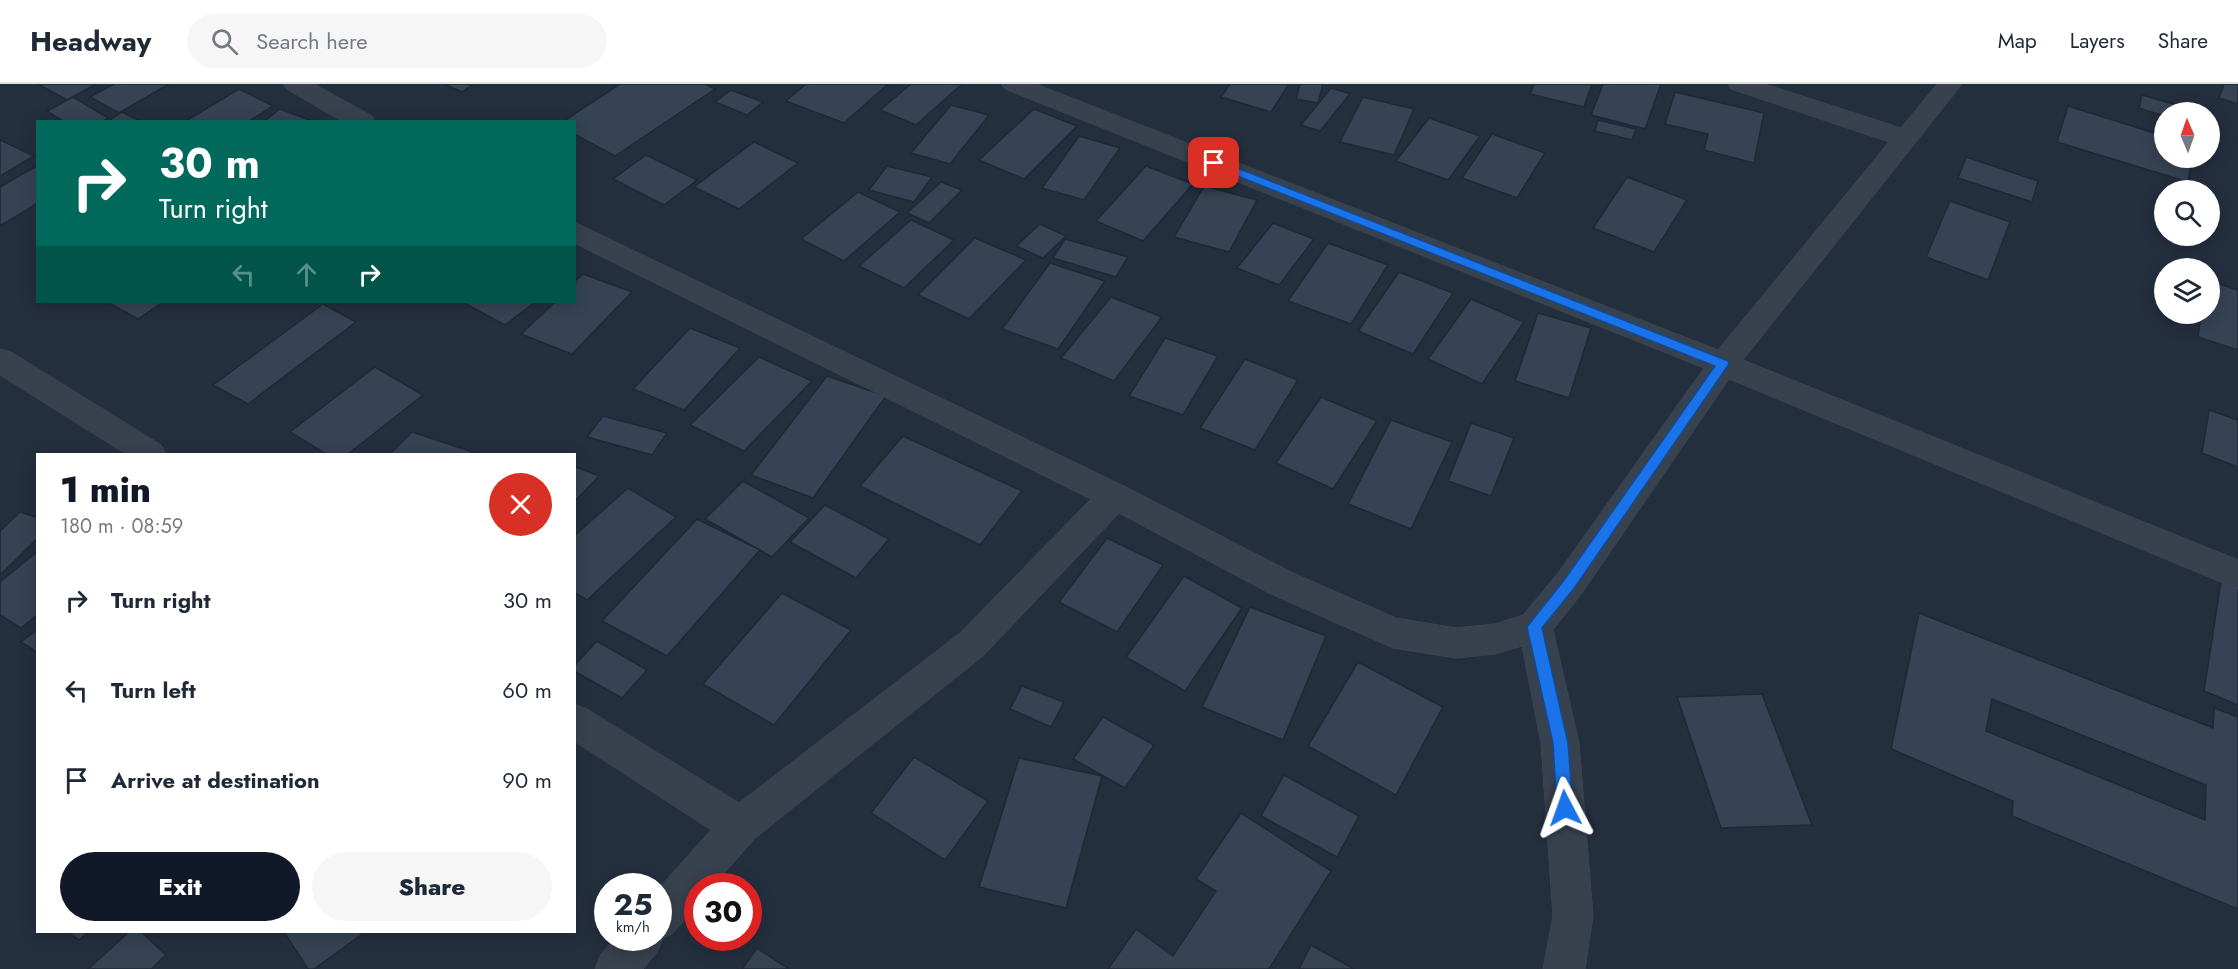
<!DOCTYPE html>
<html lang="en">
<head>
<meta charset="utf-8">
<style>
  :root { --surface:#fff; --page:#f6f6f7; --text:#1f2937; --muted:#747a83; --line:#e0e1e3; --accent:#111827 }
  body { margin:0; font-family:Jost,sans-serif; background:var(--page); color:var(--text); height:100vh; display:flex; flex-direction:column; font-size:22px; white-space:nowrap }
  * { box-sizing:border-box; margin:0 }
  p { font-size:20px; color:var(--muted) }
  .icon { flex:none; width:33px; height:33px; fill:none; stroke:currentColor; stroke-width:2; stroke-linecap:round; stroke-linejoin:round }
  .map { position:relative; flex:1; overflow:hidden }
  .details { position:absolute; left:36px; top:369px; width:540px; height:480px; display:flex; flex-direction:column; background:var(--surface); border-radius:0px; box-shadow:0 3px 15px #0003 }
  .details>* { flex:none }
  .top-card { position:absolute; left:36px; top:36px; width:540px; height:183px; border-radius:0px; box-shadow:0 3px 15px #0003; background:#00695c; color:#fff; overflow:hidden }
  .needle { width:39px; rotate:358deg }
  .controls { position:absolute; left:2154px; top:18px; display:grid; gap:12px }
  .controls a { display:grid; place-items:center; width:66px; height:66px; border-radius:50%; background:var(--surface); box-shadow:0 3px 15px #0003; font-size:30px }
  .speed { position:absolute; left:594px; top:789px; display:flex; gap:12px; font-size:30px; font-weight:700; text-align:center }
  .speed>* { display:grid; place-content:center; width:78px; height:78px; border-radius:50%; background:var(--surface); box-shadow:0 3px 15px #0003; line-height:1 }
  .speed small { font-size:15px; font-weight:400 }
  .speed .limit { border:9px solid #d22; background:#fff; color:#111 }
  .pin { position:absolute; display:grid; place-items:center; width:51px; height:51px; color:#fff; margin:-26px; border-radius:12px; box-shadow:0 3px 9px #0006 }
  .me { position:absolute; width:66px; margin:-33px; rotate:356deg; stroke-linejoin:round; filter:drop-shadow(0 0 4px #0008) }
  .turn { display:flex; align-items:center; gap:21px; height:126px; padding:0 24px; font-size:27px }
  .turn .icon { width:78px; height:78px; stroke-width:2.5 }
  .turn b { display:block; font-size:42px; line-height:51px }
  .lanes { display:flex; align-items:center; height:57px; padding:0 24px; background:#0003; justify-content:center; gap:30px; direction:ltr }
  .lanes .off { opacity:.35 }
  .round { display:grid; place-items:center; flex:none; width:63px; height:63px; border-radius:32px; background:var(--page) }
  .overview { display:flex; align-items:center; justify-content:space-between; height:102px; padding:0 24px }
  h1 { font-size:36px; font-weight:800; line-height:45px; color:var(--accent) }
  .cta { display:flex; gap:12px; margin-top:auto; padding:12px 24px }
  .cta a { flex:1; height:69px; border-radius:36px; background:var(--accent); color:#fff; font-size:24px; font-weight:800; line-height:69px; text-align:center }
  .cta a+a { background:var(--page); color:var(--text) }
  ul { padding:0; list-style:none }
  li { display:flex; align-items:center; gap:18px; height:90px; padding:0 24px }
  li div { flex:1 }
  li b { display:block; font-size:22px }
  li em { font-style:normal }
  header { display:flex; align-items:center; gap:36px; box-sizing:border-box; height:84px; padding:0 30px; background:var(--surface); border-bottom:2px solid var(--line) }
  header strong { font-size:28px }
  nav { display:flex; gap:33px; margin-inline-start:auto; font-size:21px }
  .search { width:420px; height:54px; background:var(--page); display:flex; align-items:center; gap:15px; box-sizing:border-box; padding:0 21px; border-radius:33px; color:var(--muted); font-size:22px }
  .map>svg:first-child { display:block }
  .building { fill:#364354; stroke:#1f2835; stroke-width:1.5; fill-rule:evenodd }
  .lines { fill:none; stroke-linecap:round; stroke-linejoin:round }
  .minor-casing { stroke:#414a57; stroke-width:1 }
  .minor { fill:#38414e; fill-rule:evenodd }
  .route { fill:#1a73e8; stroke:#114b97; stroke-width:1.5 }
</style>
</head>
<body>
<header>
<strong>Headway</strong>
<div class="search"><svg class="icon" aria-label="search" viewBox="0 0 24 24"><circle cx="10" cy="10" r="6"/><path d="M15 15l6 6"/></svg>Search here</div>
<nav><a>Map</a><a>Layers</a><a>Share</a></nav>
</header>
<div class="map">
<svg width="2238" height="885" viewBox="0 0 2238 885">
  <rect width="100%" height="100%" fill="#242f3e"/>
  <g class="building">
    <path d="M38,0H96L67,16Z"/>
    <path d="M114,0H169L119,29L90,13Z"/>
    <path d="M444,0H473L462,8Z"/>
    <path d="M620,0H705L715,5L615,72L574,50V38H562Z"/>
    <path d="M806,0H888L844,39L786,17Z"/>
    <path d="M911,0H962L916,41L880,26Z"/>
    <path d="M1230,0H1289L1271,28L1221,13Z"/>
    <path d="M1300,0H1323L1318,19L1296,15Z"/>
    <path d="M1534,0H1592L1584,23L1530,10Z"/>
    <path d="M1603,0H1661L1645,45L1591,31Z"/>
    <path d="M2224,0H2238V20L2219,14Z"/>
    <path d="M1331,4L1350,10L1320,47L1301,41Z"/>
    <path d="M239,5L273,22L248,38H184Z"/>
    <path d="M731,6L763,18L747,31L715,18Z"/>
    <path d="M1675,8L1764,29L1754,79L1704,66L1708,50L1665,40Z"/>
    <path d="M2142,11L2191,25L2190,28H2164V32L2139,24Z"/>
    <path d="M73,13L108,34L102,38H64L47,27Z"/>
    <path d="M1363,13L1414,25L1394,71L1340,58Z"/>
    <path d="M951,21L989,31L950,80L911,69Z"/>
    <path d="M2068,22L2164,52V74H2192L2188,98L2057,58Z"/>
    <path d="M280,25L315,38H263Z"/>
    <path d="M1034,25L1077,42L1024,95L979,76Z"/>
    <path d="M122,28L142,38H107Z"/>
    <path d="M1429,34L1480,52L1448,96L1396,77Z"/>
    <path d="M1598,36L1636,45L1632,56L1595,47Z"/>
    <path d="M1492,50L1545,69L1517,114L1462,94Z"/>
    <path d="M1079,52L1120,64L1084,116L1042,104Z"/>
    <path d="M0,56L34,72L0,92Z"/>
    <path d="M754,58L798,79L739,125L694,103Z"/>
    <path d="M646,71L697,96L664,121L613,95Z"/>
    <path d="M1966,73L2038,97L2032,118L1958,94Z"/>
    <path d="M38,81V119L0,142V103Z"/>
    <path d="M887,82L932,93L914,118L869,106Z"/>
    <path d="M1146,82L1193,100L1143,157L1096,137Z"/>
    <path d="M1627,93L1687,116L1654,168L1593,144Z"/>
    <path d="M941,98L962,106L929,139L907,129Z"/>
    <path d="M1204,102L1257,116L1229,168L1174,153Z"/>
    <path d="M858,108L900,128L844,177L801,155Z"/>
    <path d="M1950,117L2010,138L1988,196L1926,173Z"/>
    <path d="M911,136L954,156L904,204L859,182Z"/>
    <path d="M1273,139L1314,155L1279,201L1237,184Z"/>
    <path d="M1040,140L1066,152L1043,174L1016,162Z"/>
    <path d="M975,154L1026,176L969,235L918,211Z"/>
    <path d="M1065,155L1128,173L1116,193L1053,174Z"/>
    <path d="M1328,159L1388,181L1351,240L1288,217Z"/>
    <path d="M1050,179L1105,197L1058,265L1002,245Z"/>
    <path d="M1399,188L1453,209L1413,270L1358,247Z"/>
    <path d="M583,190L632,208L572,270L521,250L555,218H574V198Z"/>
    <path d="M2210,197L2238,206V266L2198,253L2201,230H2210Z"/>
    <path d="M1111,213L1162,233L1114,297L1061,274Z"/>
    <path d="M1471,215L1524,238L1482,300L1428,275Z"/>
    <path d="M107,218H163L138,235Z"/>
    <path d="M466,218H535L505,241L464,219Z"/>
    <path d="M323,220L356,238L248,320L213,301Z"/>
    <path d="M1538,229L1591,244L1569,314L1515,297Z"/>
    <path d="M690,244L740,264L684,326L633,305Z"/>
    <path d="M1165,254L1218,272L1183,331L1129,312Z"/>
    <path d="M759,273L812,297L744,367L690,341Z"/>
    <path d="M1245,275L1298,296L1255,366L1200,344Z"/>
    <path d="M375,283L423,311L348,370H326L290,348Z"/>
    <path d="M827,292L886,312L813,414L751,391Z"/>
    <path d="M1321,313L1377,337L1333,405L1276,379Z"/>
    <path d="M2209,326L2238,336V383L2202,369Z"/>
    <path d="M603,332L667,349L652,371L587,353Z"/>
    <path d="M1391,336L1452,358L1411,445L1348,420Z"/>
    <path d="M1471,339L1514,354L1491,412L1448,397Z"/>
    <path d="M412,348L479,370H390Z"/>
    <path d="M903,352L1022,407L980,461L860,402Z"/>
    <path d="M574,382L599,392L574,418Z"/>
    <path d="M743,397L809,434L772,473L705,435Z"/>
    <path d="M628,404L676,433L587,516L574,508V452Z"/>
    <path d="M825,421L889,455L856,494L790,458Z"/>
    <path d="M20,428L38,434V454L0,491V447Z"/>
    <path d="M697,435L760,466L667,572L602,537Z"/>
    <path d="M1107,454L1163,481L1117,548L1059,518Z"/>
    <path d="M38,467V530L21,544L0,531V498Z"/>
    <path d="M2222,491L2238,498V621L2204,607Z"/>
    <path d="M1184,492L1242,524L1185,607L1126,573Z"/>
    <path d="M782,509L851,546L774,641L703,600Z"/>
    <path d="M1250,523L1326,552L1283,656L1202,623Z"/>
    <path d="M1919,529L2213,644L2214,624L2238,633V825L2012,732L2013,717L1891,665ZM1992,615L2206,701L2205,736L1986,647Z"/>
    <path d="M38,545V569L21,558Z"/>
    <path d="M597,557L647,586L622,614L574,587V582Z"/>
    <path d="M1358,578L1443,623L1396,711L1308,662Z"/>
    <path d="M1022,602L1064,618L1051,643L1010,625Z"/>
    <path d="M1762,610L1812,741L1721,744L1677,613Z"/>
    <path d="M1103,633L1154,661L1125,704L1073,675Z"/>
    <path d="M914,673L988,717L945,776L871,729Z"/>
    <path d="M1019,674L1102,692L1066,824L979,803Z"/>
    <path d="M1284,691L1359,732L1337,773L1261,732Z"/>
    <path d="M1241,729L1331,787L1269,885H1108L1136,845L1173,872L1216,807L1196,795Z"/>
    <path d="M68,848H88L79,856Z"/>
    <path d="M129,848H141L166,871L151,885H88Z"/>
    <path d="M284,848H365L314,885H308Z"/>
    <path d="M1311,861L1354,885H1299Z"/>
    <path d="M757,864L789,885H742Z"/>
  </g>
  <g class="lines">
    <g class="minor-casing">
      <g id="minor">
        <path d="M284,0H314L372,32L375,38H343L287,5Z"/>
        <path d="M1002,0H1036L1718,266L1889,58L1731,5L1728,0H1765L1901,44L1937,0H1962L1743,276L2238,476V505L1729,295L1582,509L1553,546L1579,659L1593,832L1585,885H1543L1553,832L1541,659L1522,562L1495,570L1456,574L1393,564L1269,509L1119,429L984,571L754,755L713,802H698V821L672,850L663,854L657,868L643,885H595L601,870L616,854H658V805L711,746L574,657V620L587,625L739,719L960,549L1091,415L574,159V138L1126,403L1293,489L1396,534L1456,544L1495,540L1523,531L1558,489L1704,284L1005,5Z"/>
        <path d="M0,265L11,268L161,361L166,370H126L0,291Z"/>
      </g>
    </g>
    <use href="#minor" class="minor"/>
  </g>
  <path class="route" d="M1214,75L1728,277L1729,280L1575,503L1542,544L1568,659L1573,724L1571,729L1565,731L1559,729L1557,724L1553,659L1527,543L1565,495L1715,282L1210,81L1208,79Z"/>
</svg>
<div class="controls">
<a><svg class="needle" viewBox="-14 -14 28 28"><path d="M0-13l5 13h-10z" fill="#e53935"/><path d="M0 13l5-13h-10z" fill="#747a83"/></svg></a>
<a><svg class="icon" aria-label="search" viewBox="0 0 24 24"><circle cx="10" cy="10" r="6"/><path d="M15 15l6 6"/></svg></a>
<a><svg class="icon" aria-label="layers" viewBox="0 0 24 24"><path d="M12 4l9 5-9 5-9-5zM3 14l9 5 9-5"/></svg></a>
</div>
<div class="speed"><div>25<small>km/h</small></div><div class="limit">30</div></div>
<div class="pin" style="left:1214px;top:79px;background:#d93025"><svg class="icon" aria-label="arrive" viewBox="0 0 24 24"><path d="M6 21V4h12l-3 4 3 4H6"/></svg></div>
<svg class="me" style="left:1565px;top:724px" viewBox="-20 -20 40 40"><path d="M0-17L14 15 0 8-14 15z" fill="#1a73e8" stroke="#fff" stroke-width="4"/></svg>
<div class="top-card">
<div class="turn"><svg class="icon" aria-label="right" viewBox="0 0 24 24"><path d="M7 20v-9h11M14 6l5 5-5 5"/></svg><div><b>30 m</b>Turn right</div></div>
<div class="lanes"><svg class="icon off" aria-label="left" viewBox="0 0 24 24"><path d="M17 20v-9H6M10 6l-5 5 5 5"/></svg><svg class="icon off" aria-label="ahead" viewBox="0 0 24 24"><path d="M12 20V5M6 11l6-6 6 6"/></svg><svg class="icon" aria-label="right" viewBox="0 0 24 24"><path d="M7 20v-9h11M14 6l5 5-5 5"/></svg></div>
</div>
<section class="details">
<div class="overview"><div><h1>1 min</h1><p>180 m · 08:59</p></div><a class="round" style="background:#d93025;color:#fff"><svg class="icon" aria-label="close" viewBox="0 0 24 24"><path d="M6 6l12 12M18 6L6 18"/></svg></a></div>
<ul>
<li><svg class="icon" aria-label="right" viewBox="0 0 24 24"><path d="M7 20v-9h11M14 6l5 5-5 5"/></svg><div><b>Turn right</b></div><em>30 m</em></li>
<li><svg class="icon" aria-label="left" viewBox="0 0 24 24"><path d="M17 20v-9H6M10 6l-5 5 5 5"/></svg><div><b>Turn left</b></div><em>60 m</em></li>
<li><svg class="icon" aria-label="arrive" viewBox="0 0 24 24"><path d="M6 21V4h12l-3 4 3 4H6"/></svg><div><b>Arrive at destination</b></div><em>90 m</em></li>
</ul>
<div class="cta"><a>Exit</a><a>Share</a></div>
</section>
</div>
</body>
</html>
